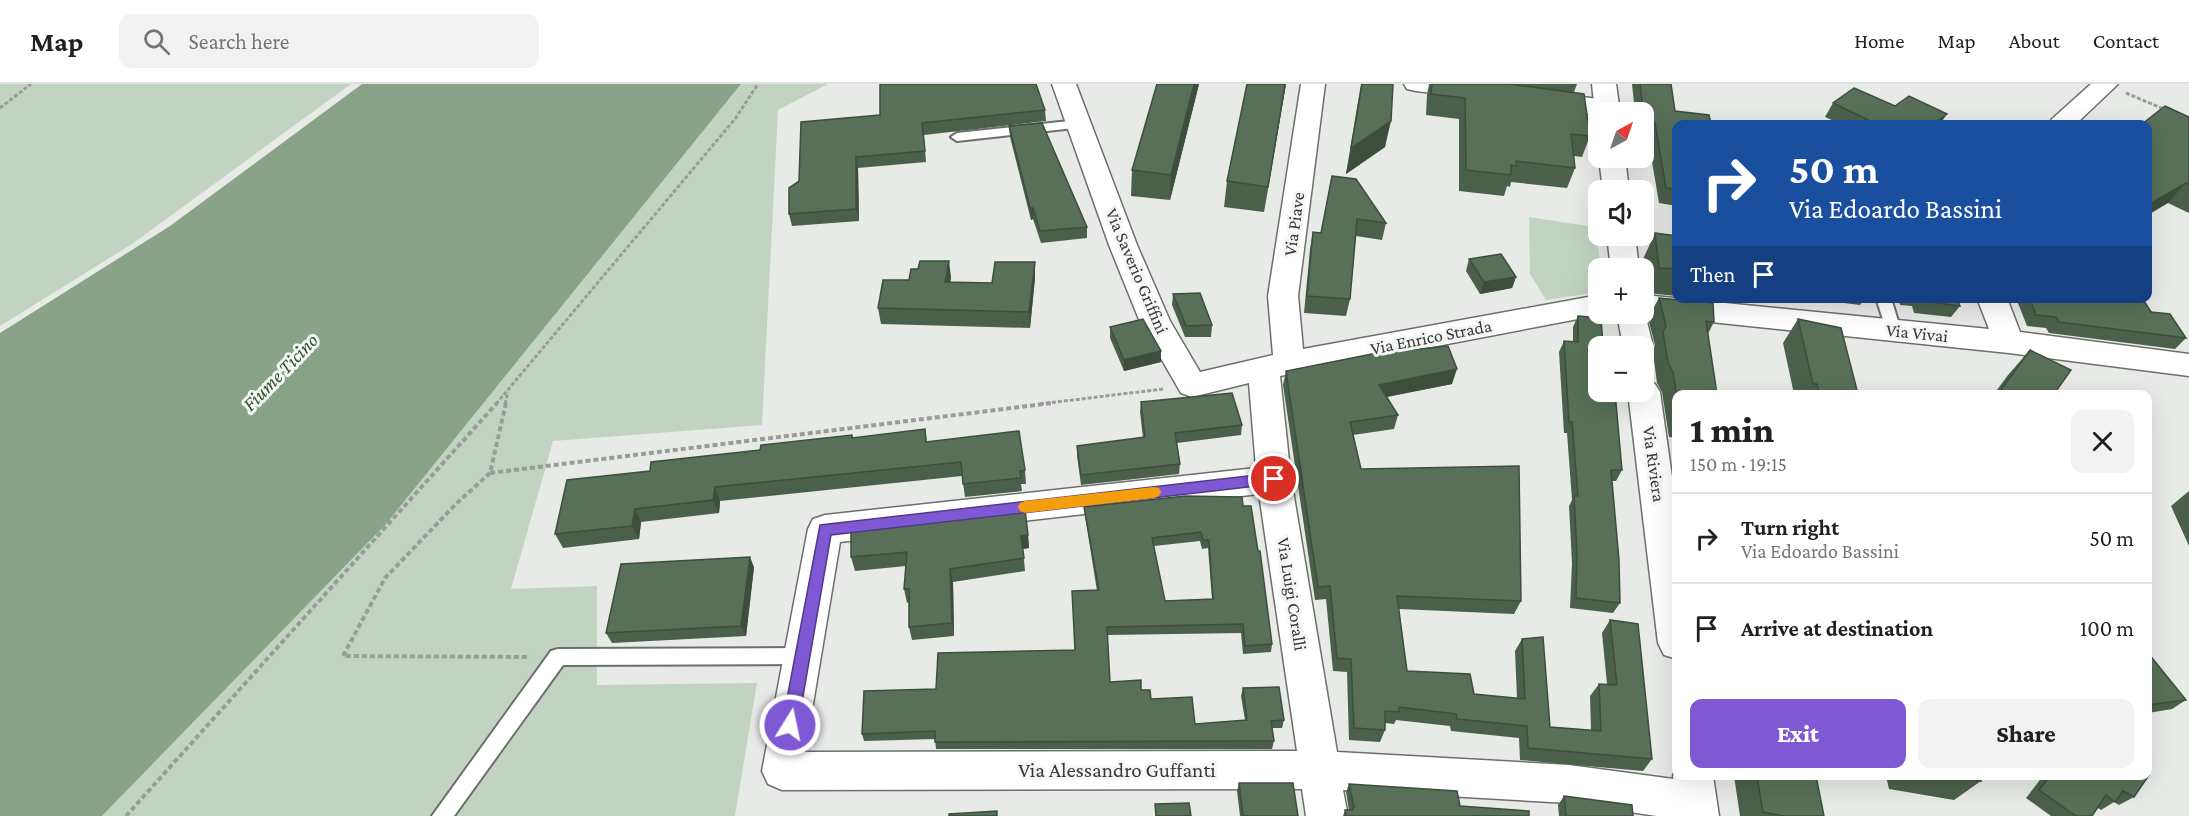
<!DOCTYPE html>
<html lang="en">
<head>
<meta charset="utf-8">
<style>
  :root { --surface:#fff; --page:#f2f2f2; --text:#202124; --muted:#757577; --line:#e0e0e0; --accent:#7e59d3 }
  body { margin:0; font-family:"Crimson Pro",serif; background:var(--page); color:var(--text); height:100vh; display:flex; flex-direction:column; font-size:22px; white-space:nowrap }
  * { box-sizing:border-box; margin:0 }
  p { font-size:20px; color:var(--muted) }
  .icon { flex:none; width:33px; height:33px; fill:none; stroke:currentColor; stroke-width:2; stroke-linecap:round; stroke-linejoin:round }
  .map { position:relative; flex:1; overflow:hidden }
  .drawer { position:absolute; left:1672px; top:306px; width:480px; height:390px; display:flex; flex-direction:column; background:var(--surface); border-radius:12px; box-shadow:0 6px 24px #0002 }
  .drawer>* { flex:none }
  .hud { position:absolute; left:1672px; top:36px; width:480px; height:183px; border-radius:12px; box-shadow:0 6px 24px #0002; background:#1a4fa0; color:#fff; overflow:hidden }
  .needle { width:39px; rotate:40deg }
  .controls { position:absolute; left:1588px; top:18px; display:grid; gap:12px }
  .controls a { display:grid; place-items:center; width:66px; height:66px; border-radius:12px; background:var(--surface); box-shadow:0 6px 24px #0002; font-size:30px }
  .pin { position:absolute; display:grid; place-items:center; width:51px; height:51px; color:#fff; margin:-26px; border:3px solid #fff; border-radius:50%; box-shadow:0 2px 6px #0007 }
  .me { position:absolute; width:66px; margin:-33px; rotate:10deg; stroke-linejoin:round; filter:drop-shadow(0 0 4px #0008) }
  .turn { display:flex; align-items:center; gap:21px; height:126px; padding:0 18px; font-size:27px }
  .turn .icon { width:78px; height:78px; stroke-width:2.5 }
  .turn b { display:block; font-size:42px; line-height:51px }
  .then { display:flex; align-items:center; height:57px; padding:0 18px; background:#0003; gap:12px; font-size:22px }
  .round { display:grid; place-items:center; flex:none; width:63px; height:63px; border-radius:12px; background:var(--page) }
  .overview { display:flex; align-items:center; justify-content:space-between; height:102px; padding:0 18px }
  h1 { font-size:36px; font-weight:800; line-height:45px }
  .cta { display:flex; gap:12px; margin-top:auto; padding:12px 18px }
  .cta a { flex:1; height:69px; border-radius:12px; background:var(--accent); color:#fff; font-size:24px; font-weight:800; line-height:69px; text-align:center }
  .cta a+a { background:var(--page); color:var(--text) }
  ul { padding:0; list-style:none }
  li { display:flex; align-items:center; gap:18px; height:90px; padding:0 18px; border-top:2px solid var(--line) }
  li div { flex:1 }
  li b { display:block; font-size:22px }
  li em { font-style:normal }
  header { display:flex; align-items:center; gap:36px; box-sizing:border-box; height:84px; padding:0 30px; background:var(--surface); border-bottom:2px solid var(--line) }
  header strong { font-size:28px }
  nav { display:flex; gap:33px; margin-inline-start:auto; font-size:21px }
  .search { width:420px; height:54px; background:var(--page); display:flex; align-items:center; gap:15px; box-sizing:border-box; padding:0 21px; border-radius:12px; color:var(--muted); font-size:22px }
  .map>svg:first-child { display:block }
  .green { fill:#c2d4c1 }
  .water { fill:#89a388 }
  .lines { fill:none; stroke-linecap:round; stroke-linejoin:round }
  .lane-casing { stroke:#6c6f6c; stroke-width:4 }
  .street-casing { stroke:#6c6f6c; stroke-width:3 }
  .secondary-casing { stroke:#6c6f6c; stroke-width:3 }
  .path-far1 { stroke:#9a9c9a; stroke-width:3; stroke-dasharray:4 2; stroke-linecap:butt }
  .path { stroke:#9a9c9a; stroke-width:4; stroke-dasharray:5 3; stroke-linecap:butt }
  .lane { fill:#fff; fill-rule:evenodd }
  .street { fill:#fff; fill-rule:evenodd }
  .secondary { fill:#fff; fill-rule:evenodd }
  .wall { fill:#4b604b; fill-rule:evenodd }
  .shaded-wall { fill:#3d4e3d }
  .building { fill:#577057; stroke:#3d4e3d; stroke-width:1.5; fill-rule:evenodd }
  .route { fill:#7e59d3; stroke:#523a89; stroke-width:1.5 }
  .slow { fill:#f59e0b }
  .labels { text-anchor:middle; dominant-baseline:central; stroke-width:6; stroke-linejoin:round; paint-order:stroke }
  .street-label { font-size:18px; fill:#373837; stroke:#f4f7f4 }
  .water-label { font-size:20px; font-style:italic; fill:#2d552d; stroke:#f4f7f4 }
  .near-street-label { font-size:21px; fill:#373837; stroke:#f4f7f4 }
</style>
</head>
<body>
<header>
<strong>Map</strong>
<div class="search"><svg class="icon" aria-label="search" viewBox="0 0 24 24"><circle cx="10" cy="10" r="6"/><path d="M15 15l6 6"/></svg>Search here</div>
<nav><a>Home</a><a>Map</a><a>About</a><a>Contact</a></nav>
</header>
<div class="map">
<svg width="2189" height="732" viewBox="0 0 2189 732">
  <rect width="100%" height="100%" fill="#e7eae7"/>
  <g class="green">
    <path d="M0,0H351L132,160L0,242Z"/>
    <path d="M741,0H828L778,26L762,341L553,357L511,505L597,502V601L757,599L735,732H102L386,440Z"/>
    <path d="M1529,133L1595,143L1601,184L1599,208L1546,216L1530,190Z"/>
  </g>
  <path class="water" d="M362,0H741L386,440L102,732H0V249L170,142Z"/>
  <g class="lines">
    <g class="lane-casing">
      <g id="lane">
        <path d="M1078,36L1083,37L1084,40L1083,43L957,57L951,53L957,49Z"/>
        <path d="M1876,214H1891L1901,247L1898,251H1888Z"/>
        <path d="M802,564L809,566L811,572L809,578L802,580L563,581L454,732H432L551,567L558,565Z"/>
      </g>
    </g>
    <g class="street-casing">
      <g id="street">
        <path d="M1052,0H1076L1137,161L1170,237L1200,288L1273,271L1268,212L1301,0H1325L1298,212L1303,265L1599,211V230H1606L1599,231L1280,292L1291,395L1337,668L1569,681L1696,698L1710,704L1716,718L1710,732H1657L1569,719L1343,706L1348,732H1306L1302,705L782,706L768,700L762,687L808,445L813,435L825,431L1256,384L1249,299L1192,313L1181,309L1140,238L1109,161ZM1259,410L1297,667L805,668L840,458Z"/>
        <path d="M1404,0H1477L1484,2L1487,7L1484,12L1475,14L1416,7L1407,5Z"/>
        <path d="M2091,0H2118L2076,40H2049L2052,35Z"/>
        <path d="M1541,8L1607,16L1616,19L1620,24L1617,28H1599V31L1532,21L1528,16L1532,11Z"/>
        <path d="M1644,211L1989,245L1977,214H2007L2020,248L2189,270V292L2009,269L1644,231L1637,230H1644Z"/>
      </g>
    </g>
    <g class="secondary-casing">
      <g id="secondary">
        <path d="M1592,0H1616L1620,28H1599V33L1595,28Z"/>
        <path d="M1599,74H1625L1629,106H1603Z"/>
        <path d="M1607,152H1635L1639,184H1611Z"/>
        <path d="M1644,225L1653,262L1649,270L1644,271V262H1623L1617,230H1644Z"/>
        <path d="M1644,296L1655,300L1660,308L1677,428V575L1664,571L1658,559L1628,308H1644Z"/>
        <path d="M1677,682V692H1713L1719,732H1677L1673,692Z"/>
      </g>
    </g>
    <g class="path-far1">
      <path d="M2126,9L2166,26"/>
      <path d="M0,24L31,0"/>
      <path d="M496,320L735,35L758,0"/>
      <path d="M505,320L508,308"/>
      <path d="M1040,320L1163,305"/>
    </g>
    <g class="path">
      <path d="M506,319L490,389L1052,319"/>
      <path d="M490,389L455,421L385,494L343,572L530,573"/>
      <path d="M126,732L497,319"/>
    </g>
    <use href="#lane" class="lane"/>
    <use href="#street" class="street"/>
    <use href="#secondary" class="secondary"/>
  </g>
  <g class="wall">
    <path d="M1199,0L1170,116L1131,112L1132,86Z"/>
    <path d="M1247,0H1286L1264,128L1224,123L1227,97Z"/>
    <path d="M1361,0H1393L1385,63L1346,90Z"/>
    <path d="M1429,0H1577L1574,8L1590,52L1582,73L1574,72L1575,84L1567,104L1511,98L1510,103L1507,102L1504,112L1459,107V35L1426,31L1427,11Z"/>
    <path d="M1632,0H1671L1677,40V122L1659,119L1648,54L1644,52V28H1635Z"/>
    <path d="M1833,19L1940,40H1841L1825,33Z"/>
    <path d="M1045,26L1046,37L924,51L926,78L858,84L859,137L792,142L789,130L799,97L801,38Z"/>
    <path d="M2189,33V129L2168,119Z"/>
    <path d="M1009,42L1087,143V154L1041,159L1033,135L1031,136L1010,53Z"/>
    <path d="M1332,92L1386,139L1382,156L1356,152L1350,215L1346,232L1304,229L1310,165L1313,148L1321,149Z"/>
    <path d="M1655,149L1677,152V212L1647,209L1643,175Z"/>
    <path d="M1469,175L1516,193L1512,204L1480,210L1466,187Z"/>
    <path d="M1035,178V194L1030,244L881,240L878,224L951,193L950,198L992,199Z"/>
    <path d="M1173,210L1212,241L1211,253H1185L1172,221Z"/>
    <path d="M1659,214L1714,238L1677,310V354L1669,353L1662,308L1657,299L1653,268L1655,261L1648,234Z"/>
    <path d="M1835,214H1865L1860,221L1836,218Z"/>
    <path d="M1898,214H1957L1960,222L1951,233L1914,229L1912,222L1900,221Z"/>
    <path d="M2016,214H2135L2186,254L2175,265L2049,249L2046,244L2027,242Z"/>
    <path d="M1578,232L1603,262L1622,386L1616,397H1612L1620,519L1613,529L1570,524L1572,479L1569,422L1572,416L1567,349H1564L1559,268L1564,257L1573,258V243Z"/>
    <path d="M1798,235L1858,310H1794L1783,259Z"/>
    <path d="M1110,243L1161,278L1124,287L1110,254Z"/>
    <path d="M2030,266L2054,310H1994L2008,291Z"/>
    <path d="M1286,287L1452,300L1387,313L1398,331L1394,345L1353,351L1361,385L1521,517L1514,530L1399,525L1407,587L1474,610L1517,614L1515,567L1522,555L1550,643L1591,646L1590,612L1599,600H1607L1602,549L1610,536L1652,675L1643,687L1520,676L1519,654L1451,647L1450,642L1396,636L1394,640L1385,639V646L1380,658L1349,656L1347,588L1333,587L1326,515L1315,516L1283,301Z"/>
    <path d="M1141,318L1242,341L1241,351L1177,359L1180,380L1179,390L1081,401L1077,372V362L1143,354L1140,328Z"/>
    <path d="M925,345L927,358L1025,386L1026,400H1021L1022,407L965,413L962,392L720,417L719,429L641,438L639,455L563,464L555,450L650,387L760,366L852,351L853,354Z"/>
    <path d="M2189,407V462L2171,422Z"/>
    <path d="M1243,422L1272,560L1271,568L1243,570L1241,549L1107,551L1110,598L1141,606L1151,615L1195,640L1245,636L1241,612L1243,604L1284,636L1282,644H1272L1274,657L1272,665H936L935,655L864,657L862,650L936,605L1075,566L1097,507L1085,432L1084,423ZM1200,457L1202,465L1208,464L1212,515L1165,517L1154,462Z"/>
    <path d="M1028,451L1029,464L1023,465L1025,487L953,498L954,552L912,556L909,543V518L907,519L904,505L906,482L855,487L851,473Z"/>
    <path d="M754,483L746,552L612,559L606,549Z"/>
    <path d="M2148,569L2186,616L2172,625L2148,629Z"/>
    <path d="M1734,692H1816L1824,732H1740Z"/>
    <path d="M1886,692H1980L1981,697L1954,716L1889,705Z"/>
    <path d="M2043,692H2148L2134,713L2119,721L2114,718L2101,726L2098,724L2092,732H2051L2026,714Z"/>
    <path d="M1239,699L1298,732H1240L1237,707Z"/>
    <path d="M1349,700L1460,722L1529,732H1343L1345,726H1349L1346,708Z"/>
    <path d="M1564,712L1633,732H1559L1558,721Z"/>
  </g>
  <g class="shaded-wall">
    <path d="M1194,0H1199L1170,116L1171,91Z"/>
    <path d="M1285,0H1286L1264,128L1268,103Z"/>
    <path d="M1947,30L1940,40H1933Z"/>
    <path d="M1391,37L1385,63L1346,90L1351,64Z"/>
    <path d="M856,73L858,84L859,137L856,125Z"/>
    <path d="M2186,99L2168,119L2148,131V121Z"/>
    <path d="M1030,124H1033V135L1031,136Z"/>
    <path d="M949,177L951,193L948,214L945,198Z"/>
    <path d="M1035,178V194L1030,244L1029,228Z"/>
    <path d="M1516,193L1512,204L1480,210L1484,198Z"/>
    <path d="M1161,267V278L1124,287V276Z"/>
    <path d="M1457,285L1452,300L1375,315L1379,301Z"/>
    <path d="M715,403L720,417L719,429L713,416Z"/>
    <path d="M635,425L641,438L639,455L632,442Z"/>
    <path d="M1028,451L1029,464L1022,465L1021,452Z"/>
    <path d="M750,473L754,483L746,552L741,542Z"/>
    <path d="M950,485L953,498L954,552L952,539Z"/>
  </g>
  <g class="building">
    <path d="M880,0H1036L1045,26L922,39L925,67L856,73V125L789,130V104L799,97L801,38L880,31Z"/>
    <path d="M1157,0H1194L1171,91L1132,86Z"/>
    <path d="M1247,0H1285L1268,103L1227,97Z"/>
    <path d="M1362,0H1393L1391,37L1351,64Z"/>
    <path d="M1432,0H1509L1584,10L1590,52L1571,50L1575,84L1516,77L1517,82L1511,81V91L1466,86L1465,14L1431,10Z"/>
    <path d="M1640,0H1671L1675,27L1709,31L1711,40H1677V105L1666,104L1655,39L1644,34Z"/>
    <path d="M1854,4L1895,22L1909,12L1947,30L1933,40H1863L1868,36L1833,19Z"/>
    <path d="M2165,22L2189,33V101L2186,99L2148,121V40H2142Z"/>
    <path d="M1042,39L1087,143L1040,147L1033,124H1030L1009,42Z"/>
    <path d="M1332,92L1356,95L1386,139L1357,135L1350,215L1307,212L1313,148L1321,149Z"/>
    <path d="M1655,149L1677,152V185L1659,184Z"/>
    <path d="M1501,170L1516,193L1484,198L1469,175Z"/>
    <path d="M920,177H949L945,198L992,199L995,178H1035L1029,228L878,224L883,196H909L911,185H918Z"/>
    <path d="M1200,209L1212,241L1186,242L1173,210Z"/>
    <path d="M1659,214L1713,219L1714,238L1706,237L1717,310H1677V313L1673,288L1668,279L1663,248L1666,242Z"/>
    <path d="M1921,214H1957L1960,222L1922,217Z"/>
    <path d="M2030,214H2135L2136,216L2144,217L2151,228L2170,230L2186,254L2059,238L2056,233L2036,231Z"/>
    <path d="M1578,232L1601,234L1603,262H1599V308H1615L1622,386H1611L1619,476L1620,519L1576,514L1577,469L1574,412H1578L1572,338H1569L1564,257L1578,258Z"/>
    <path d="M1143,235L1161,267L1124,276L1110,243Z"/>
    <path d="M1798,235L1841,244L1858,310H1819L1817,300H1813Z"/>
    <path d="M1448,262L1457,285L1379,301L1398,331L1350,338L1361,385L1519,382L1521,517L1397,512L1407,587L1470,590L1474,610L1525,615L1522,555L1543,553L1550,643L1601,647L1599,600L1617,601L1610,536L1638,540L1652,675L1528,664L1527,642L1457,635L1456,630L1399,623V628L1385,627V646L1354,644L1351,575L1337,574L1330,502L1318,503L1286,287L1377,269Z"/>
    <path d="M2030,266L2071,286L2054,310H1998Z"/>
    <path d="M1232,309L1242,341L1175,349L1180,380L1081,391L1077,362L1145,353L1141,318Z"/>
    <path d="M925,345L926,358L1019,347L1025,386L1020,387L1021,394L963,400L961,378L715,403L713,416L635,425L632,442L555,450L567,396L650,387L651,378L760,366L761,361L852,351V354Z"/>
    <path d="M1185,412L1242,413L1243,422H1251L1258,467H1260L1272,560L1245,562L1243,540L1107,543L1110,598L1141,596V606H1150L1151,615L1192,613L1195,640L1247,636L1243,604L1279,603L1284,636L1271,637L1274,657L935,658V647L862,650L864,607L936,605L938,569L1075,566L1072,507L1099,506L1084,423ZM1201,448L1203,456H1209L1213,515L1165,517L1152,454Z"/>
    <path d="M1025,425L1028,451L1021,452L1024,474L950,485L952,539L909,543V505H904L907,468L851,473V445Z"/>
    <path d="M750,473L741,542L606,549L621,480Z"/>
    <path d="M2148,569L2186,616L2148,621Z"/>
    <path d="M2148,690L2149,691L2134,713L2123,707L2115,718L2106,711L2092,732H2076L2039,706L2050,692H2148Z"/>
    <path d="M1757,692H1816L1824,732H1784L1763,728Z"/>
    <path d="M1951,692H1980L1981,697Z"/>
    <path d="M1239,699H1293L1298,732H1243Z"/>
    <path d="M1349,700L1457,707L1460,722L1529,727V732H1346L1345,726H1352L1354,723Z"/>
    <path d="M1564,712L1632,721L1633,732H1566Z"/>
    <path d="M1189,719L1191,732H1156L1155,720Z"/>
    <path d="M997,727V732H949V730Z"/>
  </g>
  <path class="route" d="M1274,389L1281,395L1274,400L831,451L798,641L796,647L790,649L785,647L782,641L820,441Z"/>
  <path class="slow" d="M1154,403L1159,404L1161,408L1159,412L1154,414L1025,429L1020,427L1018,423L1020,419L1025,417Z"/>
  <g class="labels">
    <g class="street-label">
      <text transform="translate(1294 140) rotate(-82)">Via Piave</text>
      <text transform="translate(1137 187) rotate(67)">Via Saverio Griffini</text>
      <text transform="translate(1917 249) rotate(6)">Via Vivai</text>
      <text transform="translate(1431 253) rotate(-11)">Via Enrico Strada</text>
      <text transform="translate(1654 380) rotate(82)">Via Riviera</text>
      <text transform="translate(1292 510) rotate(81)">Via Luigi Coralli</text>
    </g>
    <g class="water-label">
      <text transform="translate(280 288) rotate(-46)">Fiume Ticino</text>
    </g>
    <g class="near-street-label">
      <text x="1117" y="686">Via Alessandro Guffanti</text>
    </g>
  </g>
</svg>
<div class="controls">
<a><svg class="needle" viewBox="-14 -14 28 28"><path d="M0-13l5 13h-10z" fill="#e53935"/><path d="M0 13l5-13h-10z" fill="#757577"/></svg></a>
<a><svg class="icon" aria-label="sound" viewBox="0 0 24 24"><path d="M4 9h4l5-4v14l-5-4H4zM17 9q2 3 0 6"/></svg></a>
<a>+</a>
<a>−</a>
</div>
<div class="pin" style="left:1274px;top:395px;background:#d93025"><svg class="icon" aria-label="arrive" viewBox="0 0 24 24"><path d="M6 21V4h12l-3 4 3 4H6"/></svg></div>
<svg class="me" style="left:790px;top:641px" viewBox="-20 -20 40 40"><circle r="17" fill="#7e59d3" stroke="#fff" stroke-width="3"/><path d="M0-11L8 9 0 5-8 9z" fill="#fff"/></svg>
<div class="hud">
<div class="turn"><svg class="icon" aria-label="right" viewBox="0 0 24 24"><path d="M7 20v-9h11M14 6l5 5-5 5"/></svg><div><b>50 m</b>Via Edoardo Bassini</div></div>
<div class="then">Then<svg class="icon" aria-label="arrive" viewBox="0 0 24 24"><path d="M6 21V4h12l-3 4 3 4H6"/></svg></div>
</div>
<section class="drawer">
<div class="overview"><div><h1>1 min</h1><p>150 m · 19:15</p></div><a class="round"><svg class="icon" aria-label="close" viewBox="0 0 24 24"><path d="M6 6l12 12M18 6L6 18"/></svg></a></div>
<ul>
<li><svg class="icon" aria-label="right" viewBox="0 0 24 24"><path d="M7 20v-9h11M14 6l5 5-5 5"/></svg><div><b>Turn right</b><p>Via Edoardo Bassini</p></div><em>50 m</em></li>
<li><svg class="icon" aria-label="arrive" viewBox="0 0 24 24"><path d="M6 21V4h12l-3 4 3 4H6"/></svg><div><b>Arrive at destination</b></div><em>100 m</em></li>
</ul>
<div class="cta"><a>Exit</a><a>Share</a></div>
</section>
</div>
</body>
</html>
